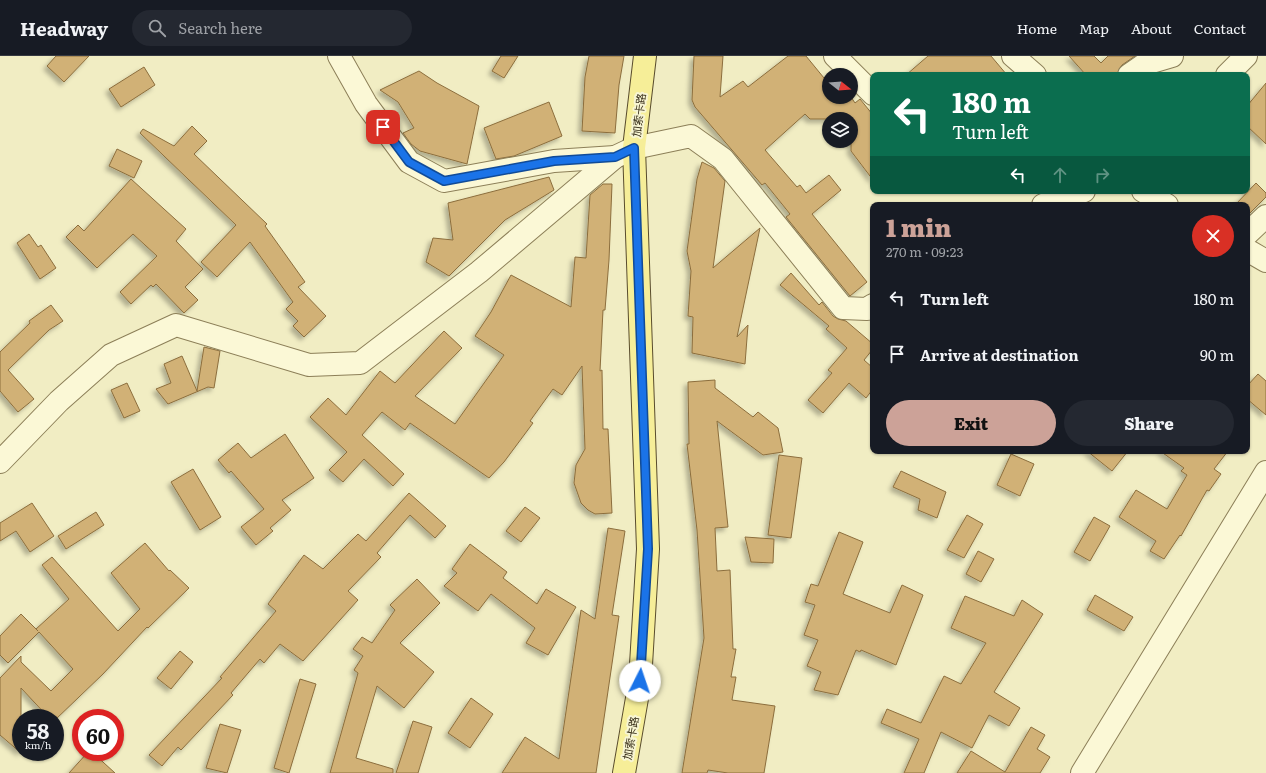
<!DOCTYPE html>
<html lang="en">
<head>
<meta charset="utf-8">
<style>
  :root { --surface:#171b24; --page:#242831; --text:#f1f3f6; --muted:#9ea1a6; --line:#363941; --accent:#cca298 }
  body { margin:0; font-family:Literata,"Noto Sans SC",serif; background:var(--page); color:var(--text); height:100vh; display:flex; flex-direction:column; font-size:15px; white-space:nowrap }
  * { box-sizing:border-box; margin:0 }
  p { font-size:13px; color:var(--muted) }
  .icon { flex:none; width:22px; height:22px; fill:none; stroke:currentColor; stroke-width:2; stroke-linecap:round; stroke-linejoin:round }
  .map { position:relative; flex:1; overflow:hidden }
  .drawer { position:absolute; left:870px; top:146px; width:380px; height:252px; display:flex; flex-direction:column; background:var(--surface); border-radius:8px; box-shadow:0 1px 3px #0004 }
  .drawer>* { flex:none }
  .hud { position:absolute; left:870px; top:16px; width:380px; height:122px; border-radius:8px; box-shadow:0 1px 3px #0004; background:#0b6e4f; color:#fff; overflow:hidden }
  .needle { width:26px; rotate:107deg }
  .fabs { position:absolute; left:822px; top:12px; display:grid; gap:8px }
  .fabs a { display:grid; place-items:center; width:36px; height:36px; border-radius:50%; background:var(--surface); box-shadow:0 1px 3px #0004; font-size:20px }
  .speed { position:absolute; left:12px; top:653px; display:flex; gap:8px; font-size:20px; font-weight:700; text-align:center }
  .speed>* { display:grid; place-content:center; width:52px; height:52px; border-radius:50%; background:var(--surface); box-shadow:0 1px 3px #0004; line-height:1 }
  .speed small { font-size:10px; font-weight:400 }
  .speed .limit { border:6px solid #d22; background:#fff; color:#111 }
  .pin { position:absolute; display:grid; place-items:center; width:34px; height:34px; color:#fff; margin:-17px; border-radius:8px; box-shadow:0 2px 6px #0006 }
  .me { position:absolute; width:44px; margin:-22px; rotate:4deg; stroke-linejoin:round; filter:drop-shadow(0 0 3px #0008) }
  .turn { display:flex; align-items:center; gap:14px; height:84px; padding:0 16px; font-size:18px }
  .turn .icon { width:52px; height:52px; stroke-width:2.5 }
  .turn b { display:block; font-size:28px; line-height:34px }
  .lanes { display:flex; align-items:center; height:38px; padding:0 16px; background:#0003; justify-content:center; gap:20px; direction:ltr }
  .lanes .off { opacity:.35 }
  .round { display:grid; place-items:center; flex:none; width:42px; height:42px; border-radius:21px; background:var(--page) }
  .headline { display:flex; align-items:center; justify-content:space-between; height:68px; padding:0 16px }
  h1 { font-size:24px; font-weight:800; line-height:30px; color:var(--accent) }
  .action { display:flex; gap:8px; margin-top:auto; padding:8px 16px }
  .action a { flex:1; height:46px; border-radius:24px; background:var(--accent); color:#111; font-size:16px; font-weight:800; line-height:46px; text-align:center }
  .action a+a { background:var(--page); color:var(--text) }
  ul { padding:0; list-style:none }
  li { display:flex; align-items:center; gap:12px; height:56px; padding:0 16px }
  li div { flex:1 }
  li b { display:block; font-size:15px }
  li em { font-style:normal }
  header { display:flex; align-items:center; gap:24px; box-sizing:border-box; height:56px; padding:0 20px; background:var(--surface); border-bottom:1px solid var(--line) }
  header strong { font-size:19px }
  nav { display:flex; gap:22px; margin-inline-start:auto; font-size:14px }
  .search { width:280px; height:36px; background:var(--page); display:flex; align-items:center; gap:10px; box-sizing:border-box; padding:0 14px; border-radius:22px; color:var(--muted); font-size:15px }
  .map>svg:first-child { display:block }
  .building { fill:#d1b176; stroke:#8c6e3d; filter:url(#shadow) }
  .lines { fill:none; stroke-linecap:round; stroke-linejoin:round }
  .minor-casing { stroke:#8c7f58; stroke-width:24 }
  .major-casing { stroke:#594c2d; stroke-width:24 }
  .minor { stroke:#fbf8d6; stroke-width:22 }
  .major { stroke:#f6ee98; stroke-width:22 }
  .route-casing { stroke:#114b97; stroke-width:10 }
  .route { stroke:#1a73e8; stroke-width:7 }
  .labels { text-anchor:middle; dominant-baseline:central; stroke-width:4; stroke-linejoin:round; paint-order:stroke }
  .street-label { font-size:11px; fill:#3b321d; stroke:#f7f5d3 }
</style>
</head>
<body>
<header>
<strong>Headway</strong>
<div class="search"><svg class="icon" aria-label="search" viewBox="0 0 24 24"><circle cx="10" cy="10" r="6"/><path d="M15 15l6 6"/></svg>Search here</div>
<nav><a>Home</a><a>Map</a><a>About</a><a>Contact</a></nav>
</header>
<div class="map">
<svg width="1266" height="717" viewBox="0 0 1266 717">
  <defs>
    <filter id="shadow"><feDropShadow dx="-3.5" dy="3.5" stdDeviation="2" flood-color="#0004"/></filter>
  </defs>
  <rect width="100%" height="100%" fill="#f1edc3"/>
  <g class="building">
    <path d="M56,0H89L64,26L47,10Z"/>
    <path d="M501,0H518L504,22L492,15Z"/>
    <path d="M589,0H624L619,29L615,77L582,75L585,21Z"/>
    <path d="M694,0H723L720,41L743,25L748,31L788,0H806L824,22L831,16L834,19H829V41H851L855,47L860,43L873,59V124L851,95V63H810L805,58L765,94L797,131L800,129L806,137L829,119L841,134L812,158L867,226L850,240L786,161L790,158L765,127L762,129L695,51L692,44Z"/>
    <path d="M928,0H991L1007,19H906Z"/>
    <path d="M1069,0H1094L1101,7L1108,0H1135L1122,9L1117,19H1086Z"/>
    <path d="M144,11L155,29L121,51L109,33Z"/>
    <path d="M419,15L437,27L479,50L467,108L420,95L411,88L403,77L414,72L398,46L380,34Z"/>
    <path d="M1266,27V88L1247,70V50Z"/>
    <path d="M549,46L562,80L514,100L496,103L484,72Z"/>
    <path d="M192,70L207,85L194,98L267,168L265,170L305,226L298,231L326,260L304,281L293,270L298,265L286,253L293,246L250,186L217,221L201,206L236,169L140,77L143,73L174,90Z"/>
    <path d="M117,93L142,105L134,122L109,110Z"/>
    <path d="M702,106L714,112L725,125L713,212L760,172L737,281L748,269L745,308L692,297L693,261L688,260L691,215L687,195L697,123Z"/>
    <path d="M549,121L554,134L505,164L449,220L426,206L433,182L453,184L448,147Z"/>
    <path d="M131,123L186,173L176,185L203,213L185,231L198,244L184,257L156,228L153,231L151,229L131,248L120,236L157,200L133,178L97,212L66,181L78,169L84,175Z"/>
    <path d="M1256,127L1266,137V141L1247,160V149H1235Z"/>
    <path d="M603,128H612L609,204L605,254H603L600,315L602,314L603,373H608L612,457L595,458L588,454L581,447L574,427L576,409L585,393L582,310L562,339L553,333L530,365L533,367L504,406L489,422L410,367L405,374L382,356L362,379L404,418L393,430L364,403L343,426L329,414L347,396L310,361L328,342L346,359L380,315L395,327L444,275L462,292L415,340L455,368L504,299L475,280L491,256L511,219L571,251L575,201L586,202L590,139Z"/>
    <path d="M29,178L38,191L41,189L56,212L40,223L17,187Z"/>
    <path d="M791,217L819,249L822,246L833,260L838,263L846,265L873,288V293L864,304L873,312V333L866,342L849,327L823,357L808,344L832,317L828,314L847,292L826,273L829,270L780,229Z"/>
    <path d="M51,249L63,265L49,274L8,314L34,343L18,356L0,335V296L30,267L29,265Z"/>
    <path d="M204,291L220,295L214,332L208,331L168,348L156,333L171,327L164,308L182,300L197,335Z"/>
    <path d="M1258,318L1266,325V359L1247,343V330Z"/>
    <path d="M715,324V332L753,361L758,356L778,372L783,396L763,399L717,365L728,471L715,472L717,515L730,514L733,593H736L731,621H736L732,644L775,650L764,717H728L708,714L707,717H682L704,582L697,474L687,388H689L688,326Z"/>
    <path d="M127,327L140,355L124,362L111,334Z"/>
    <path d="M285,378L314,422L282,444L291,454L270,472L273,475L256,489L241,471L264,453L231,415L229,417L218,404L238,387L251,402Z"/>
    <path d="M1087,395H1128L1112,415Z"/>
    <path d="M1160,395H1228L1214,413L1221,418L1209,435L1207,434L1181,480L1180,479L1164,503L1150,495L1156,485L1119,461L1136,434L1167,453L1187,419L1181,415L1184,412Z"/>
    <path d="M1011,398L1034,408L1020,440L997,429Z"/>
    <path d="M779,399L802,402L791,482L768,479Z"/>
    <path d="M193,413L221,461L200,474L171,426Z"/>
    <path d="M901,415L946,436L937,462L918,454L920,443L893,431Z"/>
    <path d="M409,437L446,470L435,482L410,459L377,497L381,501L348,535L358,544L303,605L280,588L264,607L260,603L231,637L233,639L181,694L178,691L162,710L149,699L222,622L220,621L276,555L268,548L304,499L323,513L358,478L366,485Z"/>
    <path d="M32,447L54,480L30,496L16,475L0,485V467Z"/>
    <path d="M525,451L540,462L521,486L506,475Z"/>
    <path d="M96,456L104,469L66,493L58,480Z"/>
    <path d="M967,459L983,468L964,502L947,494Z"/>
    <path d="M1094,461L1110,470L1090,505L1074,496Z"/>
    <path d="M608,472L625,475L612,559L619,560L596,717H502L525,681L559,703L581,554L595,563Z"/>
    <path d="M839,476L863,486L843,538L890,557L902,529L923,539L896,609L861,594L860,596L856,594L838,639L814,634L821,616L807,610L818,584L804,579L815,549L805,546L811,528L818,530Z"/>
    <path d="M745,481L774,483L773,507L751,506Z"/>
    <path d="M145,487L169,515L170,514L189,532L148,572L147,571L103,618L55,664V662H49L21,632V697L0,679V622L21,600V606L51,635L73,613L39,576L8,607L0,599V580L21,558L38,575L36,573L69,543L42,509L52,501L118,575L140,553L111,517Z"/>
    <path d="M470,488L507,516L503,522L537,548L546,533L576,551L548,599L526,587L535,572L491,538L478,555L444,530L457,517L452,513Z"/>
    <path d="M978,495L994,503L981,526L966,518Z"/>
    <path d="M417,523L440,547L400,587L434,616L404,652L377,630L357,698L356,702L393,713V717H330L358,617L354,614L363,600L353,593L362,581L372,587L395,554L390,549Z"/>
    <path d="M1095,539L1133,561L1124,575L1087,554Z"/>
    <path d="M965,540L1014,560L1022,544L1043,558L994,636L1020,652L1009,670L989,659L972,692L941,676L924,717H904L919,683L881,667L887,653L921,667L944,620L961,628L986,587L951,572Z"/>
    <path d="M180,595L193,606L171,633L157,622Z"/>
    <path d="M300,623L316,628L289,717L274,712Z"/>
    <path d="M471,642L493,658L470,692L448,677Z"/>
    <path d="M413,665L432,671L418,717H396Z"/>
    <path d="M220,668L241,674L227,717L206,712Z"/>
    <path d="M1031,671L1045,679L1037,693L1050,701L1040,717H957L971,695L1005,716Z"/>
    <path d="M88,696H92L115,717H69Z"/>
  </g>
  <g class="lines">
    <g class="minor-casing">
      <g id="minor">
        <path d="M339,0L366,48L409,106L444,125L554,105L615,101"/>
        <path d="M835,0L873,38"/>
        <path d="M1013,0L1035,19"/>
        <path d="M1129,19L1145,8L1172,0"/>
        <path d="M1227,19L1246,0"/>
        <path d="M1143,135L1167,149"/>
        <path d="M1043,149L1084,135"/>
        <path d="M1247,178L1266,160"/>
        <path d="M1247,194L1266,205"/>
        <path d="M0,406L59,345L111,299L176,269L309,309L360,307L479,216L615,101L634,92L691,80L723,103L843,252L867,253L873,249"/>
        <path d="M1082,717L1266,416"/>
      </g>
    </g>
    <g class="major-casing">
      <path id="major" d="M624,717L640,625L648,493L634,92L645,0"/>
    </g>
    <use href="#minor" class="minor"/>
    <use href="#major" class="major"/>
  </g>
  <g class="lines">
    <g class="route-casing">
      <path id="route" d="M383,71L409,106L444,125L554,105L615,101L634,92L648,493L640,625"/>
    </g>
    <use href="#route" class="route"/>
  </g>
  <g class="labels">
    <g class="street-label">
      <text transform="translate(638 59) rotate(-83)">加索卡路</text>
      <text transform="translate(630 682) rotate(-80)">加索卡路</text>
    </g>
  </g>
</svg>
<div class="fabs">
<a><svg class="needle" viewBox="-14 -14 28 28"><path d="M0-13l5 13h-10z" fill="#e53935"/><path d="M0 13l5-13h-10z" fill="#9ea1a6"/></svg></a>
<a><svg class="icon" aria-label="layers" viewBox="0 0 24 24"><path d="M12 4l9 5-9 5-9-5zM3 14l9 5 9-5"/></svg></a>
</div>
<div class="speed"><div>58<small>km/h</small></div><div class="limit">60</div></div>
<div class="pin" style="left:383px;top:71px;background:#d93025"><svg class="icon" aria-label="arrive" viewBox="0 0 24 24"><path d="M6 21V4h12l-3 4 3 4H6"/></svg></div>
<svg class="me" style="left:640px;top:625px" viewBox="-20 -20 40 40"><circle r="19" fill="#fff"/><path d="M0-13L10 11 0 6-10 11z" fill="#1a73e8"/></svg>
<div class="hud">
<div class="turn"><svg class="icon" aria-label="left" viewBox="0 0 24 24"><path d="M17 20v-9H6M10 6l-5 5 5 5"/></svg><div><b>180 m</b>Turn left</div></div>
<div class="lanes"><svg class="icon" aria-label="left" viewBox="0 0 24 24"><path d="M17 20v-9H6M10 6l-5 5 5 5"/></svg><svg class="icon off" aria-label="ahead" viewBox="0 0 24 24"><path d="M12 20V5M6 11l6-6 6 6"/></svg><svg class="icon off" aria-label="right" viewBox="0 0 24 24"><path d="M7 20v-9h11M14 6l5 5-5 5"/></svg></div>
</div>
<section class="drawer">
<div class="headline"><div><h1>1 min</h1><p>270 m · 09:23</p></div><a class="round" style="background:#d93025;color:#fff"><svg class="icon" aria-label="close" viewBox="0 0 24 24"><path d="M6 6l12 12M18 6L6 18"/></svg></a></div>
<ul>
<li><svg class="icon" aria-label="left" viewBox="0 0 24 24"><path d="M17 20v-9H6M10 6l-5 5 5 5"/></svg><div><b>Turn left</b></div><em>180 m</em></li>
<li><svg class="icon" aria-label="arrive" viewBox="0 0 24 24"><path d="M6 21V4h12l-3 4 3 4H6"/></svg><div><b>Arrive at destination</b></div><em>90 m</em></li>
</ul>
<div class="action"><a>Exit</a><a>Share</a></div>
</section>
</div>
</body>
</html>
